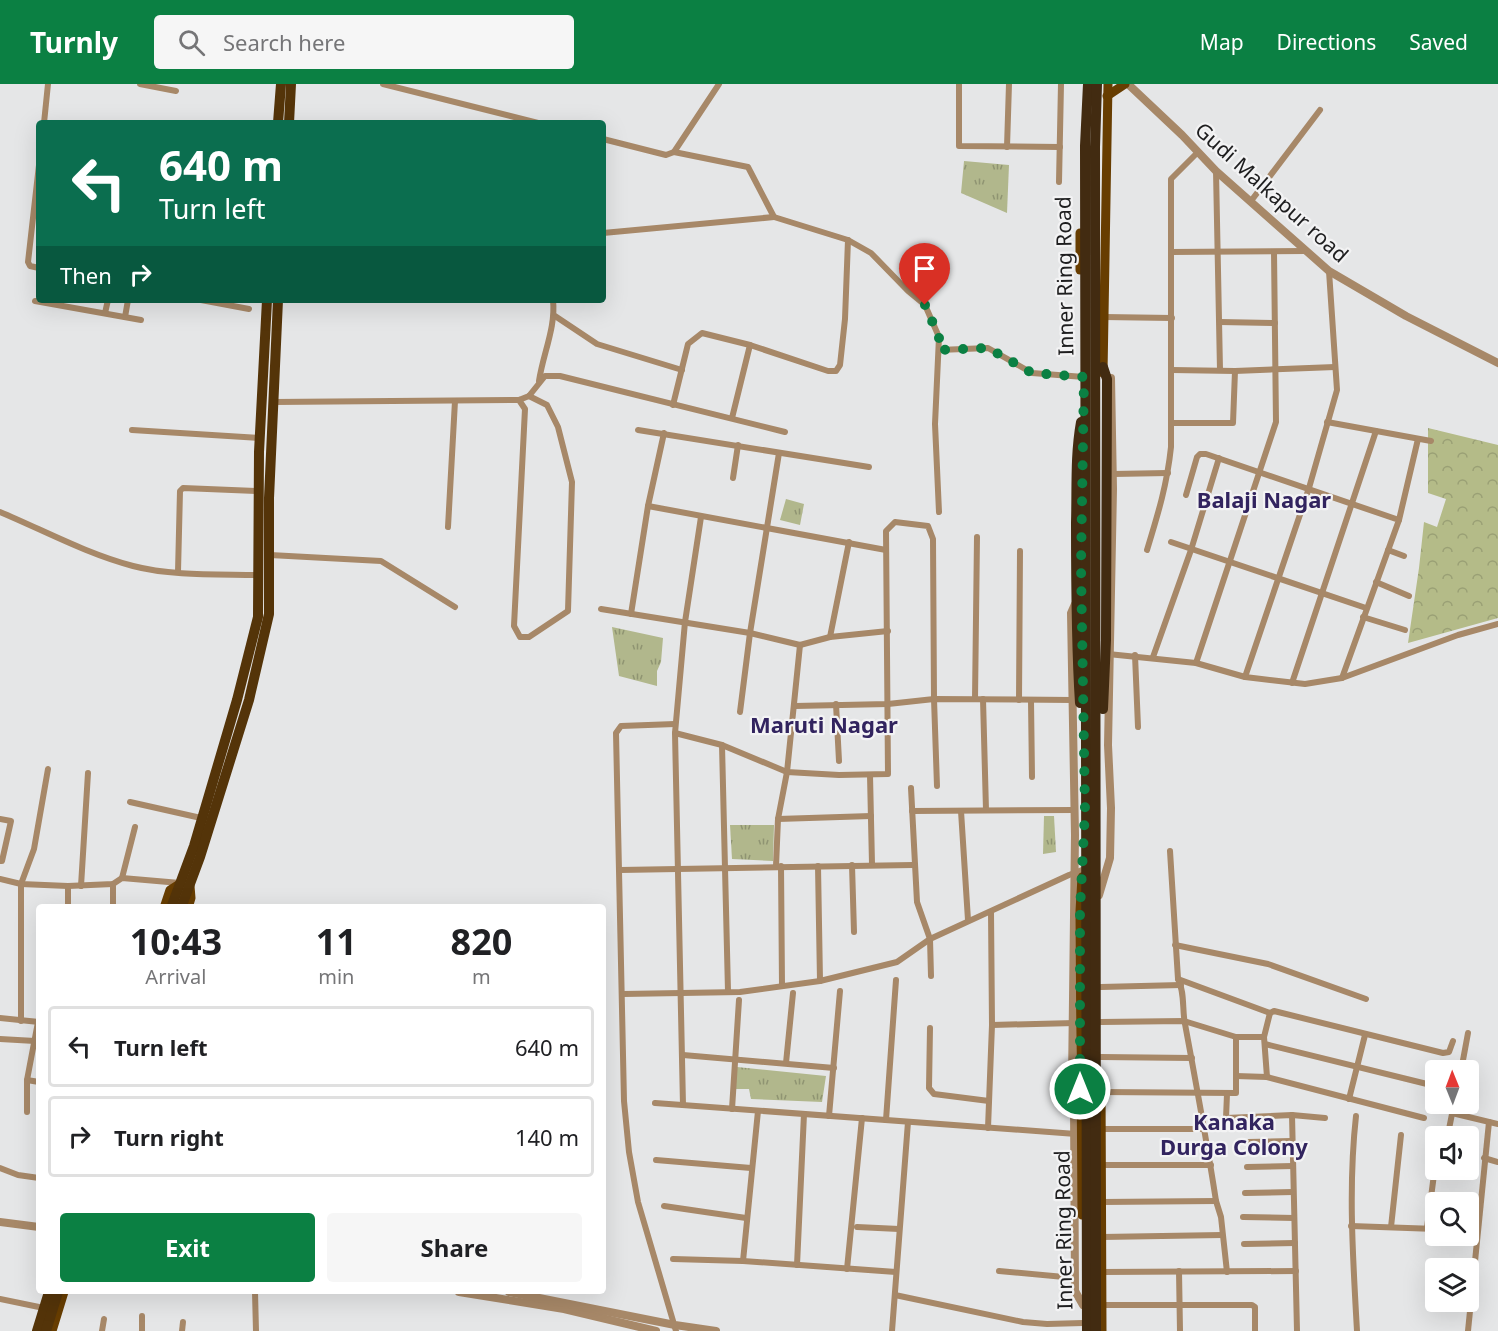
<!DOCTYPE html>
<html lang="en">
<head>
<meta charset="utf-8">
<style>
  :root { --surface:#fff; --page:#f6f6f6; --text:#202124; --muted:#757577; --line:#e0e0e0; --accent:#0b8043 }
  body { margin:0; font-family:"Noto Sans",sans-serif; background:var(--page); color:var(--text); height:100vh; display:flex; flex-direction:column; font-size:22px; white-space:nowrap }
  * { box-sizing:border-box; margin:0 }
  p { font-size:20px; color:var(--muted) }
  .icon { flex:none; width:33px; height:33px; fill:none; stroke:currentColor; stroke-width:2; stroke-linecap:round; stroke-linejoin:round }
  .map { position:relative; flex:1; overflow:hidden }
  .sheet { position:absolute; left:36px; top:820px; width:570px; height:390px; display:flex; flex-direction:column; background:var(--surface); border-radius:6px; box-shadow:0 6px 24px #0002 }
  .sheet>* { flex:none }
  .hud { position:absolute; left:36px; top:36px; width:570px; height:183px; border-radius:6px; box-shadow:0 6px 24px #0002; background:#0b6e4f; color:#fff; overflow:hidden }
  .needle { width:39px; rotate:359deg }
  .controls { position:absolute; left:1425px; top:976px; display:grid; gap:12px }
  .controls a { display:grid; place-items:center; width:54px; height:54px; border-radius:6px; background:var(--surface); box-shadow:0 6px 24px #0002; font-size:30px }
  .pin { position:absolute; display:grid; place-items:center; width:51px; height:51px; color:#fff; margin:-62px -26px; border-radius:50% 50% 50% 0; rotate:-45deg; box-shadow:0 0 6px #0007 }
  .pin .icon { rotate:45deg }
  .me { position:absolute; width:66px; margin:-33px; rotate:0deg; stroke-linejoin:round; filter:drop-shadow(0 0 4px #0008) }
  .turn { display:flex; align-items:center; gap:21px; height:126px; padding:0 24px; font-size:27px }
  .turn .icon { width:78px; height:78px; stroke-width:2.5 }
  .turn b { display:block; font-size:42px; line-height:51px }
  .then { display:flex; align-items:center; height:57px; padding:0 24px; background:#0003; gap:12px; font-size:22px }
  .eta { display:flex; justify-content:space-evenly; align-items:center; height:102px; text-align:center }
  .eta b { font-size:36px; font-weight:700; line-height:42px }
  .action { display:flex; gap:12px; margin-top:auto; padding:12px 24px }
  .action a { flex:1; height:69px; border-radius:6px; background:var(--accent); color:#fff; font-size:24px; font-weight:700; line-height:69px; text-align:center }
  .action a+a { background:var(--page); color:var(--text) }
  ul { padding:0; list-style:none }
  li { display:flex; align-items:center; gap:18px; height:81px; margin:0 12px 9px; padding:0 12px; border:3px solid var(--line); border-radius:6px }
  li div { flex:1 }
  li b { display:block; font-size:22px }
  li em { font-style:normal }
  header { display:flex; align-items:center; gap:36px; box-sizing:border-box; height:84px; padding:0 30px; background:var(--accent); color:#fff }
  header strong { font-size:28px }
  nav { display:flex; gap:33px; margin-inline-start:auto; font-size:21px }
  .search { width:420px; height:54px; background:var(--page); display:flex; align-items:center; gap:15px; box-sizing:border-box; padding:0 21px; border-radius:6px; color:var(--muted); font-size:22px }
  .map>svg:first-child { display:block }
  .forest { fill:url(#forest-crowns) }
  .park { fill:url(#park-tufts) }
  .lines { fill:none; stroke-linecap:round; stroke-linejoin:round }
  .minor { stroke:#a78868; stroke-width:6 }
  .tertiary { stroke:#a78868; stroke-width:8 }
  .primary { stroke:#673d01; stroke-width:9 }
  .trunk { stroke:#543409; stroke-width:10 }
  .motorway { stroke:#422b11; stroke-width:10 }
  .route { stroke:#0b8043; stroke-width:10; stroke-dasharray:0 18 }
  .labels { text-anchor:middle; dominant-baseline:central; stroke-width:4.5; stroke-linejoin:round; paint-order:stroke }
  .street-label { font-size:21px; fill:#1e1e1f; stroke:#f3f3f4 }
  .neighbourhood-label { font-size:22px; font-weight:bold; fill:#32245f; stroke:#f3f3f4 }
</style>
</head>
<body>
<header>
<strong>Turnly</strong>
<div class="search"><svg class="icon" aria-label="search" viewBox="0 0 24 24"><circle cx="10" cy="10" r="6"/><path d="M15 15l6 6"/></svg>Search here</div>
<nav><a>Map</a><a>Directions</a><a>Saved</a></nav>
</header>
<div class="map">
<svg width="1498" height="1247" viewBox="0 0 1498 1247">
  <defs>
    <pattern id="forest-crowns" width="20" height="18" patternUnits="userSpaceOnUse" patternTransform="scale(1.5)"><rect width="20" height="18" fill="#b4bb88"/><path d="M2 6a3 3 0 1 1 6 0M12 15a3 3 0 1 1 6 0" fill="none" stroke="#9aa075"/></pattern>
    <pattern id="park-tufts" width="24" height="20" patternUnits="userSpaceOnUse" patternTransform="scale(1.5)"><rect width="24" height="20" fill="#b1b78c"/><path d="M3 7l-1-3M5 7V3M7 7l1-3M15 17l-1-3M17 17v-4M19 17l1-3" fill="none" stroke="#8f9472"/></pattern>
  </defs>
  <rect width="100%" height="100%" fill="#e5e6e7"/>
  <path class="forest" d="M1428,344L1498,361V534L1408,559L1419,484L1424,438L1437,443L1446,415L1428,409Z"/>
  <g class="park">
    <path d="M964,77L1009,81L1007,129L961,109Z"/>
    <path d="M786,415L804,420L800,441L780,436Z"/>
    <path d="M612,543L663,554L661,578L657,587V602L619,592Z"/>
    <path d="M1044,732H1054L1056,768L1043,770Z"/>
    <path d="M730,741H774L773,777L732,775Z"/>
    <path d="M737,983L826,992L822,1018L751,1015L749,1005H735Z"/>
  </g>
  <g class="lines">
    <g class="minor">
      <path d="M140,0L176,7"/>
      <path d="M383,0L538,39"/>
      <path d="M959,0V62L1060,63"/>
      <path d="M44,39L48,0"/>
      <path d="M603,55L666,71L674,68L719,0"/>
      <path d="M1007,63L1009,0"/>
      <path d="M674,68L748,83L774,133L848,156L871,169L908,207L925,221L939,253L935,340L939,428"/>
      <path d="M39,81L28,178L30,182L39,184"/>
      <path d="M1216,87L1220,286"/>
      <path d="M1059,98L1061,0"/>
      <path d="M1251,117L1320,26"/>
      <path d="M603,149L774,133"/>
      <path d="M1171,168L1306,167"/>
      <path d="M201,216L249,225"/>
      <path d="M35,217L141,236"/>
      <path d="M105,229L108,216"/>
      <path d="M555,232L597,260L682,286"/>
      <path d="M125,233L128,216"/>
      <path d="M1104,233L1172,234"/>
      <path d="M1220,238L1275,239"/>
      <path d="M939,266L988,264L1032,289L1084,293"/>
      <path d="M1172,286L1235,287L1335,283"/>
      <path d="M539,297C543,270 556,243 553,216"/>
      <path d="M519,316L525,325L514,542L520,553H529L568,527L572,398L558,343L547,321L529,312"/>
      <path d="M274,318L519,316L529,312L545,292H560L785,348"/>
      <path d="M673,321L688,260L702,249L750,261L828,287H836L840,281L845,235L848,156"/>
      <path d="M732,334L750,261"/>
      <path d="M1327,338L1431,357"/>
      <path d="M1171,339H1233L1235,287"/>
      <path d="M132,346L260,354"/>
      <path d="M638,346L869,383"/>
      <path d="M1113,390L1168,389"/>
      <path d="M733,394L738,361"/>
      <path d="M1186,411L1197,373L1200,370H1206L1399,436L1342,594"/>
      <path d="M648,422L886,466"/>
      <path d="M0,428C43,446 87,470 133,482C171,492 218,490 258,491"/>
      <path d="M1399,436L1418,355"/>
      <path d="M448,443L455,317"/>
      <path d="M1171,458L1366,524"/>
      <path d="M1147,466C1158,430 1167,401 1171,363V95L1198,68"/>
      <path d="M1388,466L1404,472"/>
      <path d="M270,471L381,477L455,523"/>
      <path d="M178,488L180,407L183,404L259,407"/>
      <path d="M1376,498L1409,512"/>
      <path d="M601,525L750,549L800,561L830,553L888,547"/>
      <path d="M631,530L648,422L664,349"/>
      <path d="M1363,533L1405,546"/>
      <path d="M830,553L849,458"/>
      <path d="M1108,570L1196,579L1245,593L1305,600L1342,594L1458,551L1498,540"/>
      <path d="M1135,571L1138,643"/>
      <path d="M1153,573L1191,466L1219,374"/>
      <path d="M1196,579L1276,338L1274,168"/>
      <path d="M1245,593L1309,404L1337,306L1329,187"/>
      <path d="M1292,599L1376,347"/>
      <path d="M975,615L977,453"/>
      <path d="M983,615L986,726"/>
      <path d="M1019,616L1020,467"/>
      <path d="M1031,617L1032,693"/>
      <path d="M836,620L839,677"/>
      <path d="M795,622L888,620L934,615L1073,616"/>
      <path d="M740,628L750,549L779,369"/>
      <path d="M675,640L621,642L616,649L624,1017L629,1068L638,1118L676,1247"/>
      <path d="M675,649L722,661L787,688L839,691L888,690L886,447L895,438L928,442L933,455L934,615L937,702"/>
      <path d="M722,661L728,907"/>
      <path d="M870,691L872,780"/>
      <path d="M911,704L917,818L930,855L931,892"/>
      <path d="M130,718L201,734"/>
      <path d="M912,727L1075,726"/>
      <path d="M961,727L968,836"/>
      <path d="M0,735L11,737L2,777H0"/>
      <path d="M778,735L871,732"/>
      <path d="M1170,767L1178,895C1185,908 1182,926 1185,940C1196,999 1207,1058 1216,1117L1221,1133L1227,1188"/>
      <path d="M852,781L854,848"/>
      <path d="M776,782L778,735L787,688L800,561"/>
      <path d="M781,782L782,902"/>
      <path d="M818,782L820,897"/>
      <path d="M620,786L913,781"/>
      <path d="M122,794L135,743"/>
      <path d="M0,795L21,800L68,802L113,800L122,794L180,799"/>
      <path d="M113,800V824"/>
      <path d="M68,802V824"/>
      <path d="M81,802L88,689"/>
      <path d="M1175,861L1268,880L1366,915"/>
      <path d="M1178,895L1270,929L1274,927L1443,969L1449,968L1453,957"/>
      <path d="M1101,903L1181,901"/>
      <path d="M623,910L740,908L820,897L897,878L930,855L1069,791L1082,786"/>
      <path d="M0,934L39,938"/>
      <path d="M21,937V800L34,765L48,685"/>
      <path d="M1101,938L1184,937L1236,953H1264"/>
      <path d="M992,941L1075,939"/>
      <path d="M930,944L929,1004L934,1010L989,1017"/>
      <path d="M0,955L35,957"/>
      <path d="M1265,960L1431,1001"/>
      <path d="M683,971L834,984"/>
      <path d="M1101,973L1192,974"/>
      <path d="M786,979L793,909"/>
      <path d="M1461,987L1468,949"/>
      <path d="M1236,992L1267,993L1424,1034"/>
      <path d="M1267,993L1264,953L1270,929"/>
      <path d="M27,996L39,998"/>
      <path d="M1101,1008L1236,1009V953"/>
      <path d="M1227,1010L1226,1034L1292,1031L1325,1034"/>
      <path d="M1349,1015L1365,951"/>
      <path d="M655,1019L1076,1050"/>
      <path d="M683,1021L675,649L685,538L701,433"/>
      <path d="M732,1025L739,916"/>
      <path d="M27,1028V996L38,938"/>
      <path d="M1452,1029L1498,1040"/>
      <path d="M1292,1031L1297,1247"/>
      <path d="M829,1032L840,907"/>
      <path d="M1356,1032C1348,1104 1353,1175 1357,1247"/>
      <path d="M886,1036L896,896"/>
      <path d="M988,1044L992,941L991,828"/>
      <path d="M1101,1045H1205"/>
      <path d="M1448,1050L1454,1020"/>
      <path d="M1248,1058L1292,1057"/>
      <path d="M1484,1074L1498,1078"/>
      <path d="M656,1076L751,1084"/>
      <path d="M1101,1081H1211"/>
      <path d="M1247,1083L1293,1082"/>
      <path d="M0,1084L18,1091L39,1094"/>
      <path d="M1245,1109L1293,1108"/>
      <path d="M1102,1118L1216,1117"/>
      <path d="M664,1122L746,1134"/>
      <path d="M1243,1133L1294,1134"/>
      <path d="M1351,1142L1436,1145"/>
      <path d="M857,1143L899,1145"/>
      <path d="M1391,1143L1401,1051"/>
      <path d="M1427,1144L1436,1075"/>
      <path d="M1102,1153L1222,1151"/>
      <path d="M1244,1160L1295,1159"/>
      <path d="M673,1175L743,1177L896,1188"/>
      <path d="M743,1177L758,1027"/>
      <path d="M797,1181L804,1030"/>
      <path d="M847,1185L862,1034"/>
      <path d="M999,1187L1075,1194"/>
      <path d="M1179,1187L1180,1247"/>
      <path d="M1102,1188L1296,1187"/>
      <path d="M255,1208L256,1247"/>
      <path d="M895,1211L1023,1238L1047,1240L1083,1239"/>
      <path d="M0,1215L39,1223"/>
      <path d="M1102,1221H1252L1255,1223V1247"/>
      <path d="M142,1232V1247"/>
      <path d="M102,1247L104,1235"/>
      <path d="M182,1247L183,1238"/>
      <path d="M892,1247L908,1038"/>
      <path d="M1468,1247L1489,1038"/>
    </g>
    <g class="tertiary">
      <path d="M1128,0L1182,51L1216,87L1329,187L1406,232L1498,279"/>
      <path d="M1075,520L1071,529L1075,751L1072,997L1074,1017L1075,1207L1083,1221"/>
      <path d="M1099,811L1110,774L1111,724L1108,661L1113,405L1111,294"/>
      <path d="M0,1138L39,1143"/>
      <path d="M459,1208L564,1225L656,1247"/>
      <path d="M509,1208L675,1241L716,1247"/>
    </g>
    <g class="primary">
      <path d="M1107,12L1125,0"/>
      <path d="M1080,149V186"/>
      <path d="M1103,289L1108,0"/>
      <path d="M1082,793L1080,827L1082,1131"/>
      <path d="M164,824L170,806L181,799"/>
      <path d="M188,824L191,814L190,802"/>
      <path d="M1101,998L1102,1247"/>
      <path d="M52,1247L64,1208"/>
    </g>
    <g class="trunk">
      <path d="M278,39L281,0"/>
      <path d="M289,39L291,0"/>
      <path d="M171,824L194,762L237,616L258,533L259,368L267,216"/>
      <path d="M181,824L200,773L249,616L269,530V414L278,216"/>
      <path d="M37,1247L49,1208"/>
      <path d="M46,1247L58,1208"/>
    </g>
    <g class="motorway">
      <path d="M1080,619C1076,559 1076,500 1076,439C1077,405 1075,372 1081,338"/>
      <path d="M1103,625L1106,556L1107,295L1103,283"/>
      <path d="M1087,1247L1085,62L1088,0"/>
      <path d="M1096,1247L1095,63L1097,0"/>
    </g>
  </g>
  <g class="lines">
    <path class="route" d="M925,221L939,253V266L988,264L1032,289L1084,293L1081,482L1085,726L1080,827V1005"/>
  </g>
  <g class="labels">
    <g class="street-label">
      <text transform="translate(1272 108) rotate(42)">Gudi Malkapur road</text>
      <text transform="translate(1064 192) rotate(-91)">Inner Ring Road</text>
      <text transform="translate(1063 1146) rotate(-91)">Inner Ring Road</text>
    </g>
    <g class="neighbourhood-label">
      <text x="1264" y="415">Balaji Nagar</text>
      <text x="824" y="640">Maruti Nagar</text>
      <text x="1234" y="1037">Kanaka<tspan x="1234" dy="25">Durga Colony</tspan></text>
    </g>
  </g>
</svg>
<div class="controls">
<a><svg class="needle" viewBox="-14 -14 28 28"><path d="M0-13l5 13h-10z" fill="#e53935"/><path d="M0 13l5-13h-10z" fill="#757577"/></svg></a>
<a><svg class="icon" aria-label="sound" viewBox="0 0 24 24"><path d="M4 9h4l5-4v14l-5-4H4zM17 9q2 3 0 6"/></svg></a>
<a><svg class="icon" aria-label="search" viewBox="0 0 24 24"><circle cx="10" cy="10" r="6"/><path d="M15 15l6 6"/></svg></a>
<a><svg class="icon" aria-label="layers" viewBox="0 0 24 24"><path d="M12 4l9 5-9 5-9-5zM3 14l9 5 9-5"/></svg></a>
</div>
<div class="pin" style="left:925px;top:221px;background:#d93025"><svg class="icon" aria-label="arrive" viewBox="0 0 24 24"><path d="M6 21V4h12l-3 4 3 4H6"/></svg></div>
<svg class="me" style="left:1080px;top:1005px" viewBox="-20 -20 40 40"><circle r="17" fill="#0b8043" stroke="#fff" stroke-width="3"/><path d="M0-11L8 9 0 5-8 9z" fill="#fff"/></svg>
<div class="hud">
<div class="turn"><svg class="icon" aria-label="left" viewBox="0 0 24 24"><path d="M17 20v-9H6M10 6l-5 5 5 5"/></svg><div><b>640 m</b>Turn left</div></div>
<div class="then">Then<svg class="icon" aria-label="right" viewBox="0 0 24 24"><path d="M7 20v-9h11M14 6l5 5-5 5"/></svg></div>
</div>
<section class="sheet">
<div class="eta">
<div><b>10:43</b><p>Arrival</p></div>
<div><b>11</b><p>min</p></div>
<div><b>820</b><p>m</p></div>
</div>
<ul>
<li><svg class="icon" aria-label="left" viewBox="0 0 24 24"><path d="M17 20v-9H6M10 6l-5 5 5 5"/></svg><div><b>Turn left</b></div><em>640 m</em></li>
<li><svg class="icon" aria-label="right" viewBox="0 0 24 24"><path d="M7 20v-9h11M14 6l5 5-5 5"/></svg><div><b>Turn right</b></div><em>140 m</em></li>
</ul>
<div class="action"><a>Exit</a><a>Share</a></div>
</section>
</div>
</body>
</html>
